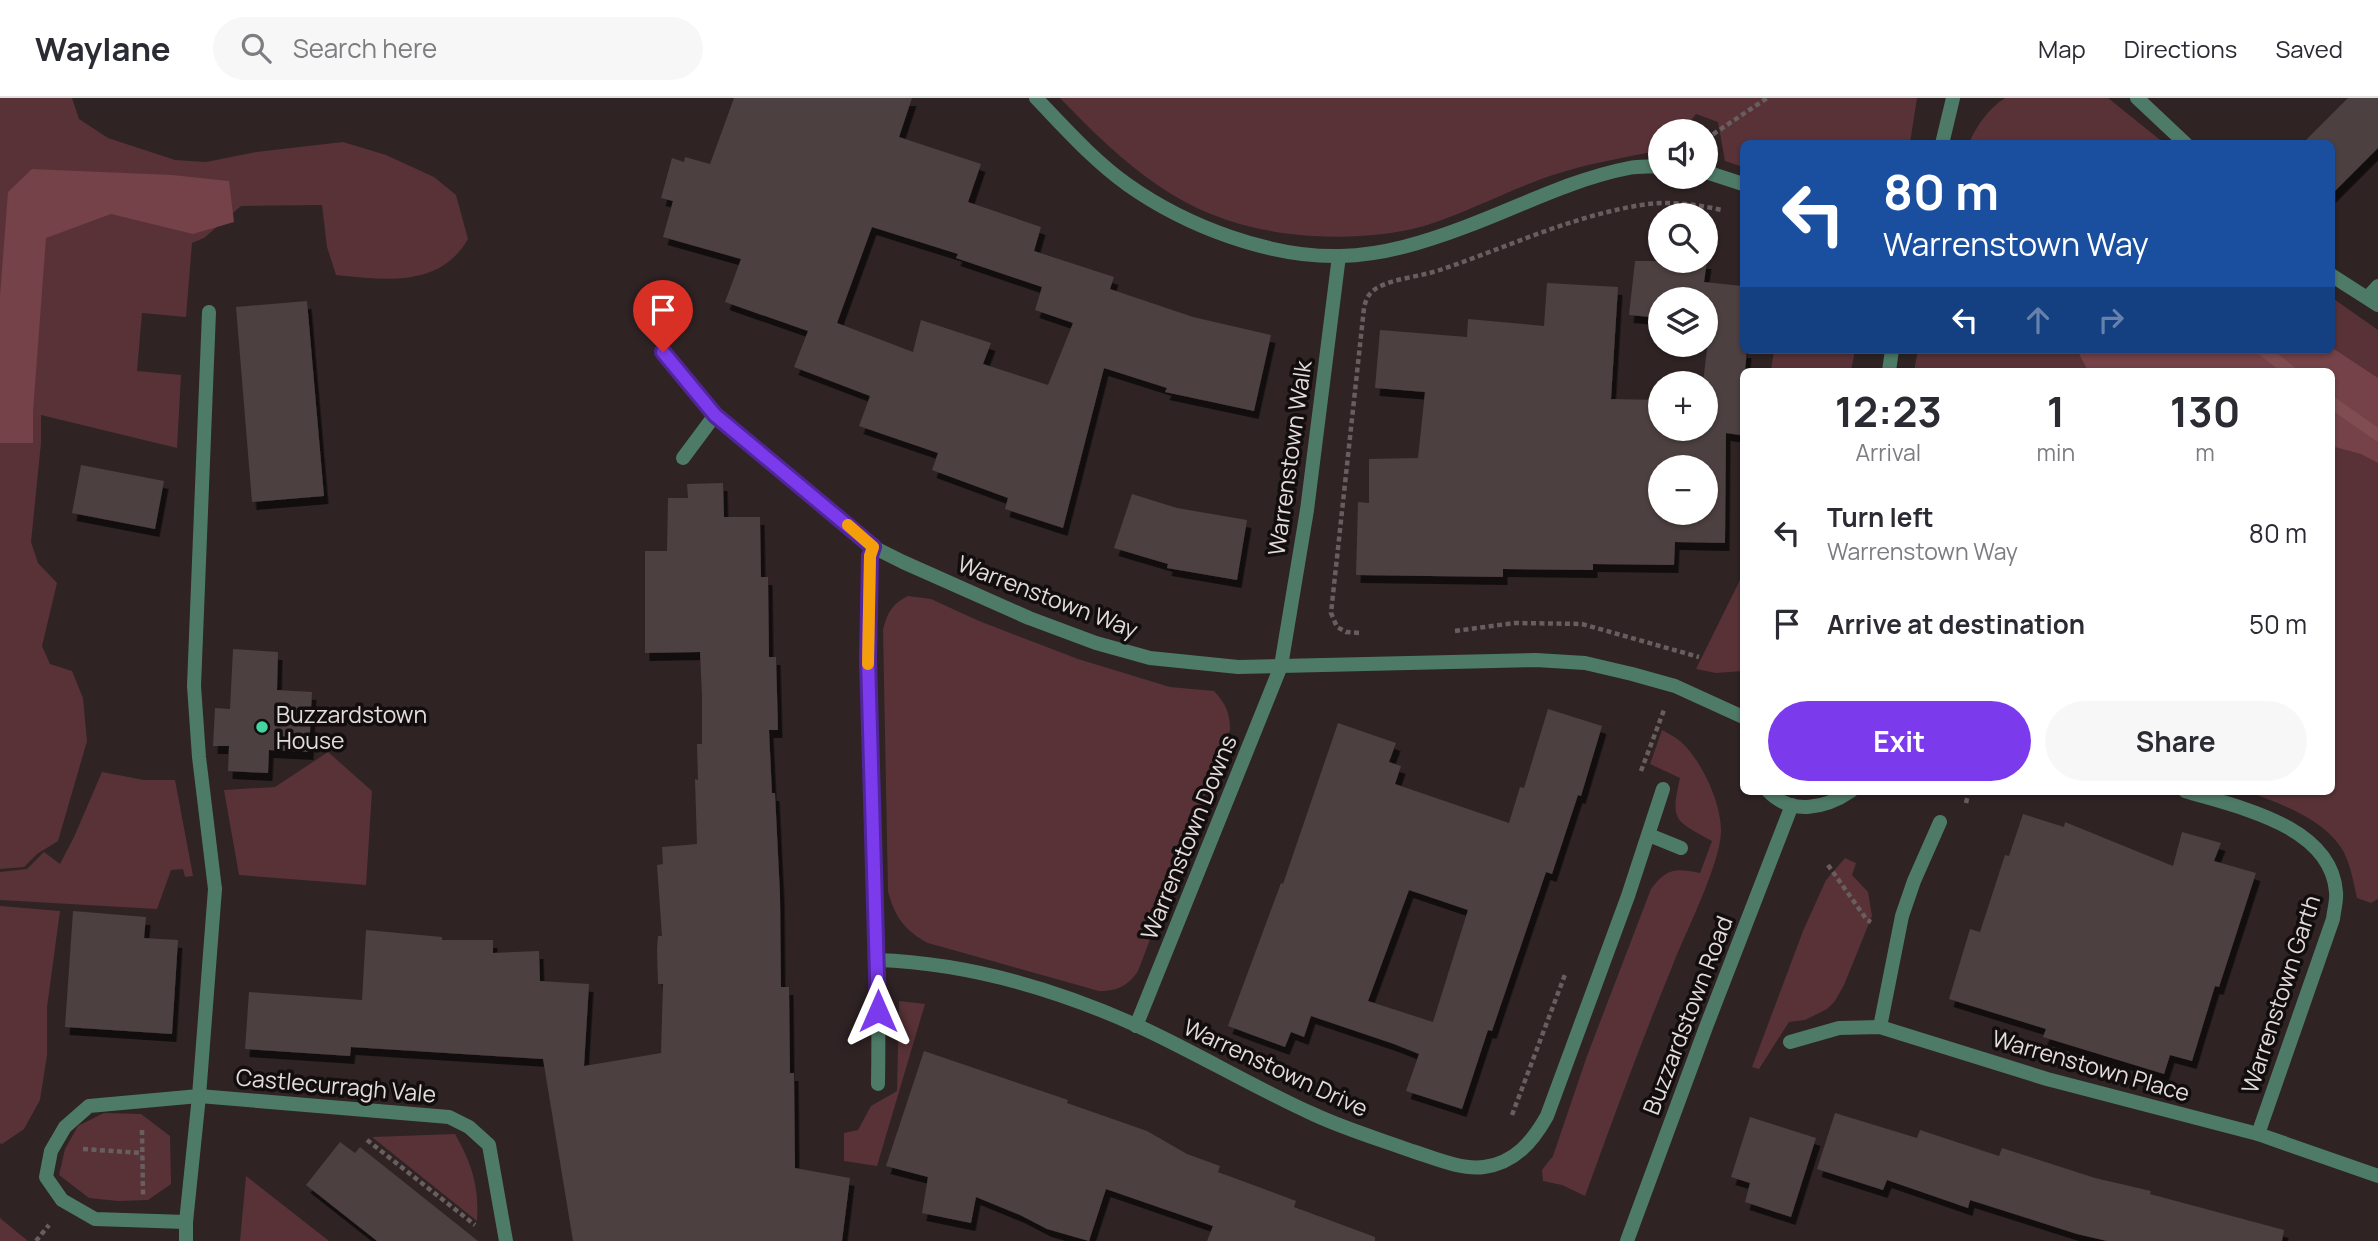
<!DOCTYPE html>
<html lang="en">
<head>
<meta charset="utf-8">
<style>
  :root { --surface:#fff; --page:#f7f7f7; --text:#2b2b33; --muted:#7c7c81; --line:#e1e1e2; --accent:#7c3aed }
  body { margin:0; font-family:Manrope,sans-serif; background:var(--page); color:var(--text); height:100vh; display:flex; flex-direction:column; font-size:26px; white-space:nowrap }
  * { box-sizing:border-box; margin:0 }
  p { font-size:23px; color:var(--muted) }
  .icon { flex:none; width:38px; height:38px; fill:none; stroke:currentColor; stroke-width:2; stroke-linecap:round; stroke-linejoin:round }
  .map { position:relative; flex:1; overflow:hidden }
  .sheet { position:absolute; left:1740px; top:270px; width:595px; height:427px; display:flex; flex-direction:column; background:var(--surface); border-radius:10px; box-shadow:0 2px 5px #0004 }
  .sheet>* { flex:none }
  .banner { position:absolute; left:1740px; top:42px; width:595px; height:214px; border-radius:10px; box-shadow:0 2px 5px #0004; background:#1a4fa0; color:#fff; overflow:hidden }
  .controls { position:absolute; left:1648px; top:21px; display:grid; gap:14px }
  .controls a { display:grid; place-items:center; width:70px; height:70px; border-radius:50%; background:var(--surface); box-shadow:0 2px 5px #0004; font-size:35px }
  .pin { position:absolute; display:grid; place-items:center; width:60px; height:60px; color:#fff; margin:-72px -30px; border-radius:50% 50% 50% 0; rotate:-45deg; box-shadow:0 0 7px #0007 }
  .pin .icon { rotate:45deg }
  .me { position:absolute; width:77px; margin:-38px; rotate:0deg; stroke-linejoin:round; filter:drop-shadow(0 0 5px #0008) }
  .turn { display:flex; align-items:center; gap:24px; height:147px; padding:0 28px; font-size:32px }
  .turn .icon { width:91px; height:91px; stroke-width:2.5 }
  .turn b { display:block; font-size:49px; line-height:60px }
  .lanes { display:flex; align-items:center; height:66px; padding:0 28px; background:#0003; justify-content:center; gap:35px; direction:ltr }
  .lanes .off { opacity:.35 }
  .eta { display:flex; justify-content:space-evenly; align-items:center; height:119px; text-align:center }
  .eta b { font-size:42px; font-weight:700; line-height:49px }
  .primary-button { display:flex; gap:14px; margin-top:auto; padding:14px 28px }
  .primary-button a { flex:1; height:80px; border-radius:42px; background:var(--accent); color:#fff; font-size:28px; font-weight:700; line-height:80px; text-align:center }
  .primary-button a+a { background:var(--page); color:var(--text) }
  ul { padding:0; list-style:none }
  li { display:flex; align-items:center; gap:21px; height:91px; padding:0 28px }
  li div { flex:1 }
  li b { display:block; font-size:26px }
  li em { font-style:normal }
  header { display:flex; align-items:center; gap:42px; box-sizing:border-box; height:98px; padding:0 35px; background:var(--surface); border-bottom:2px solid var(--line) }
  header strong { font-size:33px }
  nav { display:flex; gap:38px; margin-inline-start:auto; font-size:24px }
  .search { width:490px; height:63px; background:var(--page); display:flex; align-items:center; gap:18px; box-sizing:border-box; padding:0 24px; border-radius:38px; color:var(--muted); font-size:26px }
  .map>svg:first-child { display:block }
  .green { fill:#583237 }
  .forest { fill:#744248 }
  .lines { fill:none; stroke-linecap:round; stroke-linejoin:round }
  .stream { stroke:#7f4d52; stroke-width:12 }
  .building { fill:#4d3f40; fill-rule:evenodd; filter:url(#shadow) }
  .path { stroke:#695e5f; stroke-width:4.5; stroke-dasharray:5 3.5; stroke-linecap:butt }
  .service { stroke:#4e7b67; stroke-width:14 }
  .minor { stroke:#4e7b67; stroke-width:14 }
  .tertiary { stroke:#4e7b67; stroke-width:14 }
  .route-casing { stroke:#51269a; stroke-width:18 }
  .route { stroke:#7c3aed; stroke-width:12 }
  .slow { stroke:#f59e0b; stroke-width:12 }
  .poi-dot { fill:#43d4a0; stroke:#130e0e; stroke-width:2.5 }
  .labels { text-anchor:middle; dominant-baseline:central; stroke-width:7; stroke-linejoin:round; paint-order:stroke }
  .street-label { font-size:23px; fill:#e4dbdc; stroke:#130e0e }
  .poi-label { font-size:23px; fill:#e4dbdc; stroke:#130e0e; text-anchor:start }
</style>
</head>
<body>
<header>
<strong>Waylane</strong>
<div class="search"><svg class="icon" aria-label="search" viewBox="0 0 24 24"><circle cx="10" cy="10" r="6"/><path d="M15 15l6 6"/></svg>Search here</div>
<nav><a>Map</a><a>Directions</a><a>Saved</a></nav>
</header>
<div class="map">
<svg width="2378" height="1143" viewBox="0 0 2378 1143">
  <defs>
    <filter id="shadow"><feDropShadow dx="4.5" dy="8" stdDeviation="0" flood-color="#0009"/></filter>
  </defs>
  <rect width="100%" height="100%" fill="#2f2324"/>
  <g class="green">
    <path d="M0,0H72L79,21L108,40L175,62L206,64L256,54L343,44L386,57L434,79L456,97L468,141C440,190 385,182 336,177L327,149L322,107L241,108L204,140L192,145L186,219L142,215L137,273L181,277L177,350L41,317V345L31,444L38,465L57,485L42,548L50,566L72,573L83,600L87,643L58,743L37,756L24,769L0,771Z"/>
    <path d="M1060,0H1917L1910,45L1743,46V69L1725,63L1718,24L1696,16L1683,33H1661V52C1623,60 1584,66 1547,79C1505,94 1466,115 1424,128C1388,138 1350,140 1313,138C1197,131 1137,80 1060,0Z"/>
    <path d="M2005,0H2108L2164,45H1969C1977,27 1988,11 2005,0Z"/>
    <path d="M2331,199L2378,232V801L2371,805L2357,800C2353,783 2350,762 2340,748C2319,718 2279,706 2247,693H2331V273H1914L1918,252H2331Z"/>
    <path d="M1774,252H1855L1851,273H1771Z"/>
    <path d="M1743,467V573L1716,575L1696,571L1741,480Z"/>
    <path d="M908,498L931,501L979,523L1078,561L1170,589L1214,593C1226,606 1230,615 1230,632L1138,873C1128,888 1117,893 1099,893L928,845C905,833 894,818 888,793L883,532C887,515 892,506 908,498Z"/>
    <path d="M1662,632C1668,635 1675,639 1680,643C1701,661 1722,706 1721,734C1720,767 1685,835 1672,869C1641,944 1613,1021 1585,1098L1562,1087L1543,1083L1542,1072L1553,1058L1587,958L1651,791C1667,770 1675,770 1700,775L1712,743C1675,722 1670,724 1680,680L1650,666Z"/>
    <path d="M328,654L372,693L366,787L239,777L224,692L275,689Z"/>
    <path d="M102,674L144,682H175L193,778L185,779L183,771L171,772L157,811L0,802V774L27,771L44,754L60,766L74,739Z"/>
    <path d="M1845,760L1856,765L1852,777L1868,794L1872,818L1844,887L1835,903L1827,911L1805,922L1789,924L1759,971L1752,969L1803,833L1826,782Z"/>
    <path d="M0,808L60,813L47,909V957L40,1002L24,1031L2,1046L0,1045Z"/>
    <path d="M899,903L925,906L877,1068L844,1063V1035L858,1032L871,1008L897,993Z"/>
    <path d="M104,1015L141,1016L170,1038L171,1086L148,1102L118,1103L89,1100L59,1077L65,1051L78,1028Z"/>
    <path d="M455,1036C472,1066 479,1088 477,1123L372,1039Z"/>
    <path d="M246,1078L329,1143H240Z"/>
    <path d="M0,1119L1,1121L28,1143H0Z"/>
  </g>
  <g class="forest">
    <path d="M32,71L172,77L229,83L234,124L193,136L111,116L46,140L33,314V345H0V198L8,94Z"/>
    <path d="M2331,249L2378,280V365L2361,356L2331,348V273H2088L2077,252H2331Z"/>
  </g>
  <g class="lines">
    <g class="stream">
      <path d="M2263,252L2290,273"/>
      <path d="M2331,304L2378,337"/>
    </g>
  </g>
  <g class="building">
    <path d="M734,0H912L899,39L981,66L968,104L1041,129L1034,153L1114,179L1110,191L1193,219L1271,237L1254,313L1165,294L1167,290L1104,270L1063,430L1005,411L1008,400L932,372L938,355L859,328L870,298L794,269L808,233L725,204L741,161L663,139L673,103L661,100L672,60L684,64L685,59L710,66ZM872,129L958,156L956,160L1042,189L1035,212L1073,225L1048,287L983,266L991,245L921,222L913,254L837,225Z"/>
    <path d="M2348,0H2378V50L2331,97V46H2302Z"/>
    <path d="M1635,163H1707L1704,184L1743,188V252H1747L1745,273H1743L1740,337L1726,335L1725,445L1675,444L1674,467L1593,466V472L1503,471V479L1356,477L1358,404L1369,405V361L1418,360L1425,294L1375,290L1380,232L1467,239L1468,221L1544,228L1547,185L1618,189L1611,301L1661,302V331H1706V285H1703L1710,225H1706V201H1661V220L1629,217ZM1661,369H1706V415H1661Z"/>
    <path d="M307,203L324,398L252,404L236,209Z"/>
    <path d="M81,367L164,383L155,431L72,415Z"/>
    <path d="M723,385L724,419H760L761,479H768L769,559H776L778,632H769L772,695H775L780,797L781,889H789L790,975H794L795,1070L850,1080L842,1143H573L543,961L351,949L350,958L245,951L249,894L362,902L366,832L442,839V842H493V855L539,853L540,883L589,886L584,968L661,955L663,886H658L657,851L658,838H662L657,767L663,766L662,749L697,746L695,681L698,682L697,646H702V598L700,554L645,555V453H667L668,400H688L687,386Z"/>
    <path d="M1132,396L1177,410L1247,422L1237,482L1167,470L1168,466L1114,450Z"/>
    <path d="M233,551L278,554L277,592L312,594L309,654L269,652L268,675L228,673L229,648H213L215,610L230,611Z"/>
    <path d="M1548,611L1602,628L1581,698L1578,697L1552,776L1546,774L1492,933L1488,932L1462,1011L1406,993L1419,956L1394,946L1311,918L1304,939L1291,934L1285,949L1228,928L1281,785L1283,786L1338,625L1396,645L1389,664L1401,668L1395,686L1509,725L1520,689L1524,690ZM1409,792L1468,812L1433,924L1368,903Z"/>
    <path d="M2023,716L2064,729L2065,724L2173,768L2182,734L2221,745L2214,763L2256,775L2219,889L2215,888L2192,963L2170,957L2164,976L2043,939L2046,931L1949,901L1970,831L1980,834L2005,757L2009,758Z"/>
    <path d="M73,813L146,819L144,840L178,842L172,936L65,929Z"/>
    <path d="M924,953L1068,1002L1067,1005L1147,1033L1187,1056L1220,1068L1218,1074L1296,1103L1294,1109L1375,1139V1143H1207L1213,1128L1106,1091L1089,1143L1047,1131L1020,1117L976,1099L971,1125L922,1115L928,1079L886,1068Z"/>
    <path d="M1835,1015L1917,1040L1920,1032L1999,1058L2002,1050L2095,1080L2151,1093L2150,1096L2284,1132L2282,1143H2107L2077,1136L1970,1102L1968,1110L1887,1082L1883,1092L1817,1071Z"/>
    <path d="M1750,1019L1816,1040L1791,1119L1745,1104L1750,1085L1731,1079Z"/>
    <path d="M340,1044L355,1055L360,1049L478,1143H377L306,1087Z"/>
  </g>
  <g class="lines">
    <g class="path">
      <path d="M1706,41L1767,0"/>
      <path d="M1455,533L1514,525L1582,526L1699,559"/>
      <path d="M1359,535L1346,534L1337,529L1331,515L1364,210C1366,200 1370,193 1379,189C1392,181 1423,178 1440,172C1508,149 1576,116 1648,106C1673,103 1698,107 1722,112"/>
      <path d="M1641,673L1664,612"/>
      <path d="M1966,705L1969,693"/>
      <path d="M1828,767L1867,822L1871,824"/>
      <path d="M1512,1017L1566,874"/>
      <path d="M142,1032L143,1097"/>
      <path d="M367,1042L475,1127"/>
      <path d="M83,1051L142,1055"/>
      <path d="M36,1143L49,1127"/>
    </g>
    <g class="service">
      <path d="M209,214L194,588L199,659L215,791"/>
      <path d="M683,360L715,317"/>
      <path d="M1649,737L1681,750"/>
    </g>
    <g class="minor">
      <path d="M1036,0C1065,30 1094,63 1128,87C1186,128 1270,160 1341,158C1384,157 1425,144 1465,129C1519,109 1572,81 1629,70C1639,68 1650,69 1661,68"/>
      <path d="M2137,0L2186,46"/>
      <path d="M1706,74L1743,86"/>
      <path d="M2331,177L2378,207"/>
      <path d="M2368,199L2378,188"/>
      <path d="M663,254L715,317L873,449L903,464L1029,520L1096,545L1150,560L1238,569L1536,562L1585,565L1632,576L1675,588L1743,619"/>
      <path d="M873,449L870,458C864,634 881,810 878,986"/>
      <path d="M2185,693C2237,709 2331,727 2336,794C2337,802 2334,812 2333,821L2258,1036"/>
      <path d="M877,862C967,865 1056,891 1138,928C1197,955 1253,989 1313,1016C1345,1031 1379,1041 1412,1053C1434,1060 1461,1072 1484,1069C1515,1065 1533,1043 1547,1018L1628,798L1663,691"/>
      <path d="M1136,928L1281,568L1307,412L1339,158"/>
      <path d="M1880,929L1902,818L1914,783L1940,724"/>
      <path d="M1790,944L1839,930L1880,929L2047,981L2258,1036L2378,1078"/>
      <path d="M186,1124L95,1121L62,1102L46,1079L51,1053L65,1029L89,1008L199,998L449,1019L469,1029L489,1047L506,1143"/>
      <path d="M186,1143V1124L199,998L215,791"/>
    </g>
    <g class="tertiary">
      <path d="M1942,46L1953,0"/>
      <path d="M1889,273L1892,252"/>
      <path d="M1768,693C1792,718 1826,710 1851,693"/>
      <path d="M1627,1143L1706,929L1792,707"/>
    </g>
  </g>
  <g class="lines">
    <g class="route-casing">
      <path id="route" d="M663,254L715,317L873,449L870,458L868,561L878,913"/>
    </g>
    <use href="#route" class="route"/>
    <path class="slow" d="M848,427L873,449L870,458L868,566"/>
  </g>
  <circle class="poi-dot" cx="262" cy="629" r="7"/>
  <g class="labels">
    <g class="street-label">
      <text transform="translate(1289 360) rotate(-82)">Warrenstown Walk</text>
      <text transform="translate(1048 498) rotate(21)">Warrenstown Way</text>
      <text transform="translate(1188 739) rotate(-68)">Warrenstown Downs</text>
      <text transform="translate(2280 896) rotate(-72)">Warrenstown Garth</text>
      <text transform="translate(1687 917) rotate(-69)">Buzzardstown Road</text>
      <text transform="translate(2091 967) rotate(16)">Warrenstown Place</text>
      <text transform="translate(1276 969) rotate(25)">Warrenstown Drive</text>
      <text transform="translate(336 987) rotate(5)">Castlecurragh Vale</text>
    </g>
    <g class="poi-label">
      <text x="276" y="616">Buzzardstown<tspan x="276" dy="26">House</tspan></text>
    </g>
  </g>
</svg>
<div class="controls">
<a><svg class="icon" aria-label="sound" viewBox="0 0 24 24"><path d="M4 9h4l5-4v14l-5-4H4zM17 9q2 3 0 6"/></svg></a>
<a><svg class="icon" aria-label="search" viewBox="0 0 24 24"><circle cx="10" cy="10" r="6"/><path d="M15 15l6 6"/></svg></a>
<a><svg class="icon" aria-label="layers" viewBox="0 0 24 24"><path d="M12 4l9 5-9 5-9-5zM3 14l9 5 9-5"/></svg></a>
<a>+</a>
<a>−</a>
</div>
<div class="pin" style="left:663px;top:254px;background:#d93025"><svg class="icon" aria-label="arrive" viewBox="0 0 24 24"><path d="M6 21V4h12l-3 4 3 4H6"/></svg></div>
<svg class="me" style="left:878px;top:913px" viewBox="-20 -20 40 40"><path d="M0-17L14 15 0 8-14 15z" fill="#7c3aed" stroke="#fff" stroke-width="4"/></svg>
<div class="banner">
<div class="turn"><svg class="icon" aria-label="left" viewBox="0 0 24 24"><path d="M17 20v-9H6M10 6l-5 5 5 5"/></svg><div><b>80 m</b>Warrenstown Way</div></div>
<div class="lanes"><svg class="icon" aria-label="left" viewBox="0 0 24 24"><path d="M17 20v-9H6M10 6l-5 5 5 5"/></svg><svg class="icon off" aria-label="ahead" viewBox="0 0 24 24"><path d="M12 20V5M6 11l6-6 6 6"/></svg><svg class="icon off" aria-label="right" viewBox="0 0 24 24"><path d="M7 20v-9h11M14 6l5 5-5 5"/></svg></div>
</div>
<section class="sheet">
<div class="eta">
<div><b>12:23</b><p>Arrival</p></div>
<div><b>1</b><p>min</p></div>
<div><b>130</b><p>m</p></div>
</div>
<ul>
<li><svg class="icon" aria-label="left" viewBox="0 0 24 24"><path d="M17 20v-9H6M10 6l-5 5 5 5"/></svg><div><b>Turn left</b><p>Warrenstown Way</p></div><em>80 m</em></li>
<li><svg class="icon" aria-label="arrive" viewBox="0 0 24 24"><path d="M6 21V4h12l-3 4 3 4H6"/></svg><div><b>Arrive at destination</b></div><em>50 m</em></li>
</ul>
<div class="primary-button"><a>Exit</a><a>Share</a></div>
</section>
</div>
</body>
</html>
